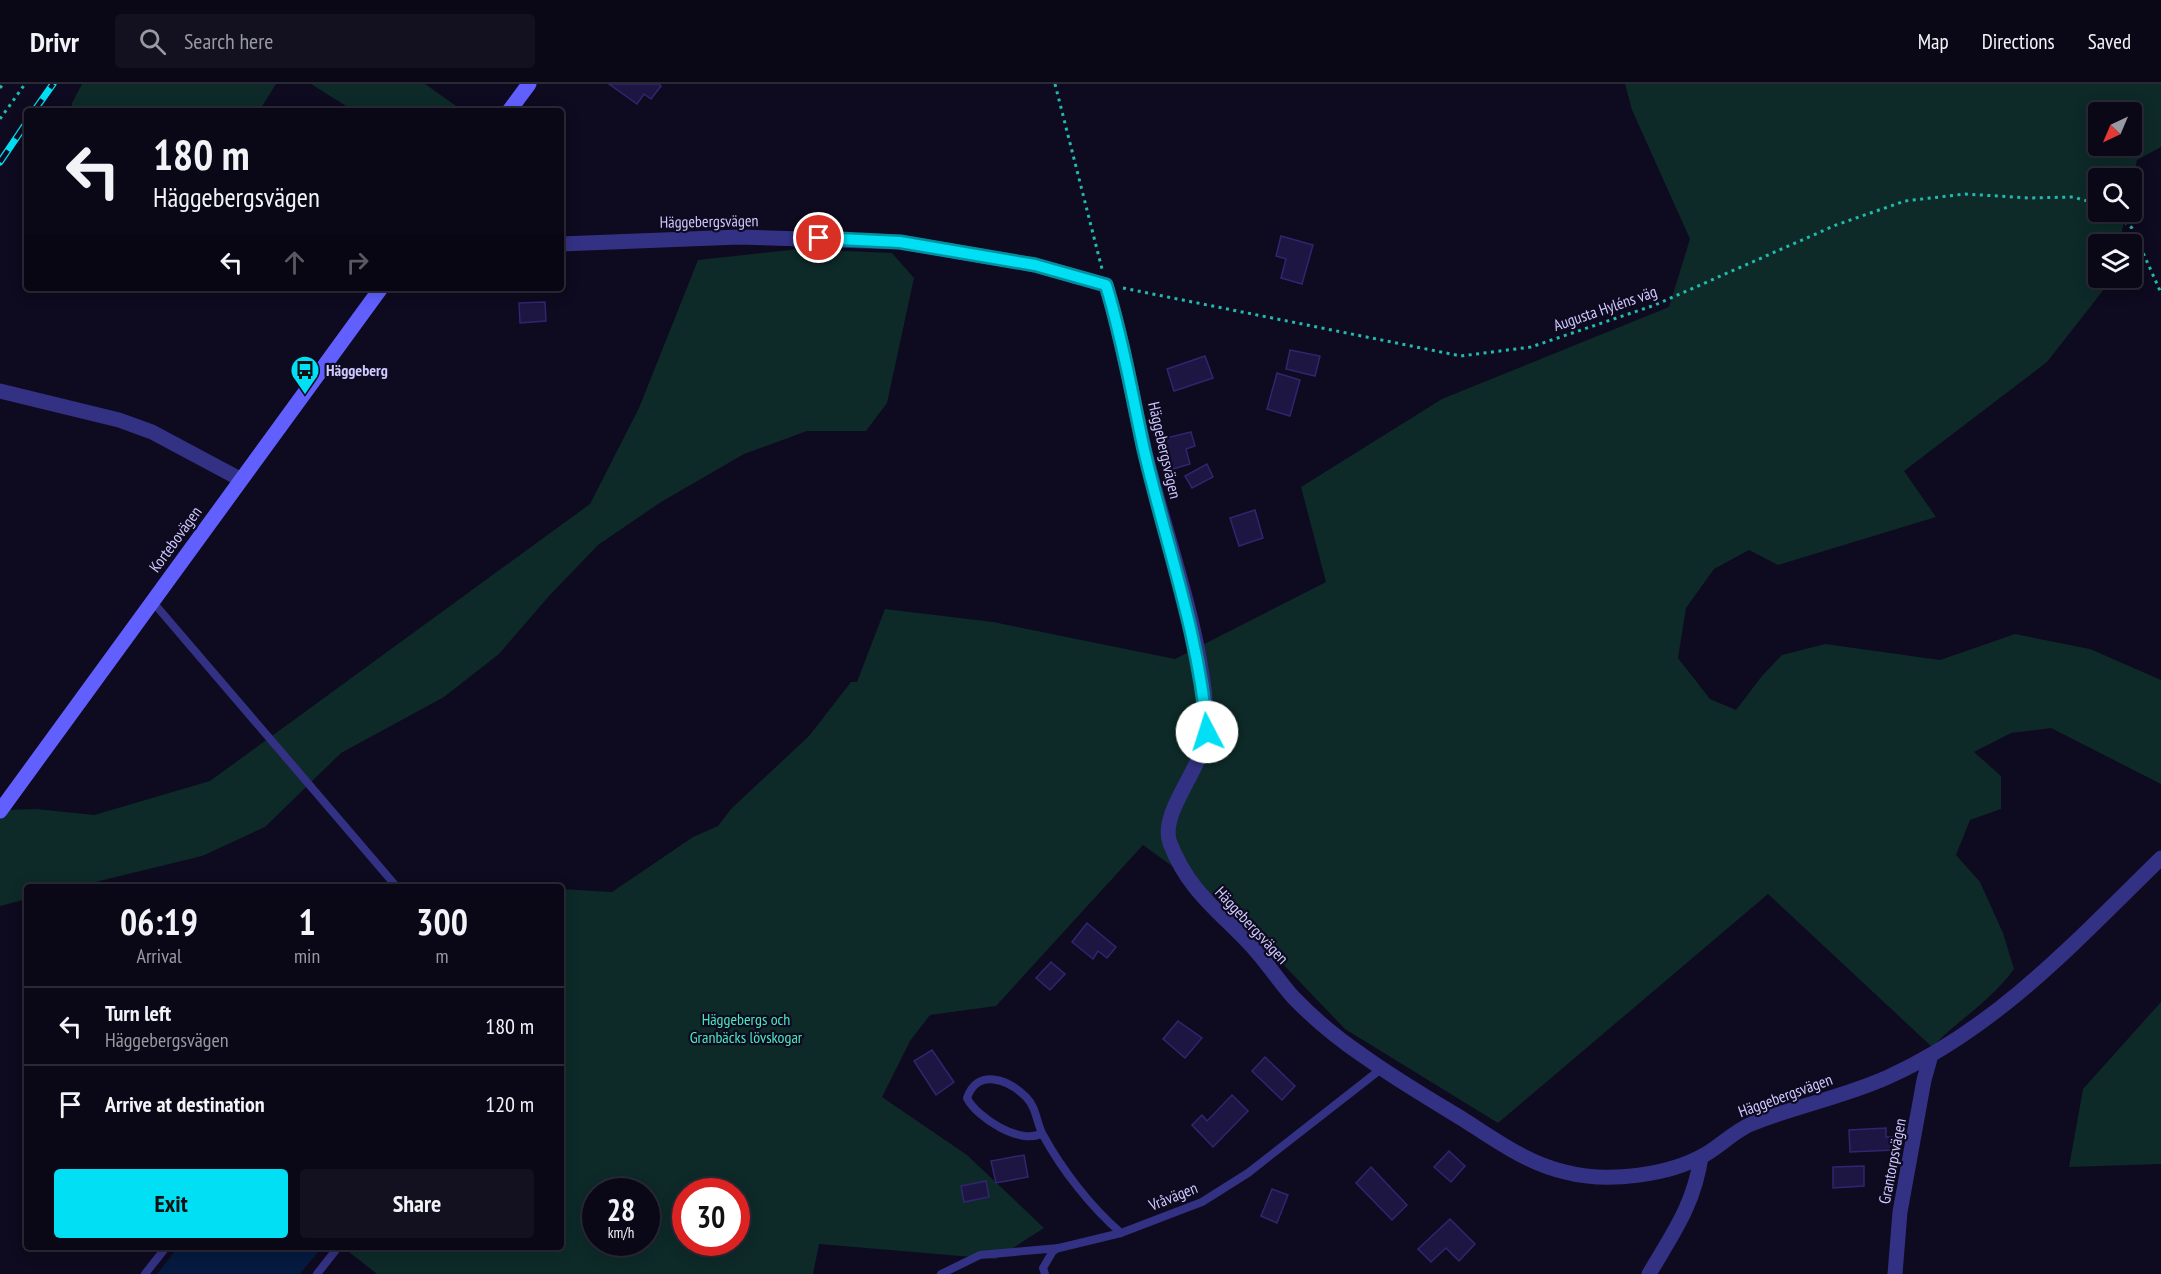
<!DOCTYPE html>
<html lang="en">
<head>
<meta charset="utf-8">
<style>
  :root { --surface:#0a0817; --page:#131120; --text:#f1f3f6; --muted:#999aa1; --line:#2a2936; --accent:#00dff4 }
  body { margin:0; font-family:"PT Sans Narrow",sans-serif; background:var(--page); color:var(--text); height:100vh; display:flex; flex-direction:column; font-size:22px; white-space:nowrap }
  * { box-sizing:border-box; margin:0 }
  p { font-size:20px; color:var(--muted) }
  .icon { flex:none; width:33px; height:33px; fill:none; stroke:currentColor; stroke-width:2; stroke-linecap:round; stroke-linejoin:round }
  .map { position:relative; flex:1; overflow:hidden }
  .sheet { position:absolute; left:24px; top:800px; width:540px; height:366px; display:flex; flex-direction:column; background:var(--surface); border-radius:6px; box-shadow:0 3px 15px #0003,0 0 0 2px var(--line) }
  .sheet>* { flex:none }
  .guide { position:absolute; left:24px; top:24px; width:540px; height:183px; border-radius:6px; box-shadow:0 3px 15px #0003,0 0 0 2px var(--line); background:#0a0817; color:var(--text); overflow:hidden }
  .needle { width:39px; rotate:224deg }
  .fabs { position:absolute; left:2088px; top:18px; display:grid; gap:12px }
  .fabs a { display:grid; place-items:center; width:54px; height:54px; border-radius:6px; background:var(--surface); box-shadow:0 3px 15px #0003,0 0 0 2px var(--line); font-size:30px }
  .speed { position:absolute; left:582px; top:1094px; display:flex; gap:12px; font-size:30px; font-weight:700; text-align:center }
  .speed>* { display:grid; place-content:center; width:78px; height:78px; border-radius:50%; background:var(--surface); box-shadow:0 3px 15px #0003,0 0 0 2px var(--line); line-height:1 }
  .speed small { font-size:15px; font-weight:400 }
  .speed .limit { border:9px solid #d22; background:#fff; color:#111 }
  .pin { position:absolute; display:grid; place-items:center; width:51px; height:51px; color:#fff; margin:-26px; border:3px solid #fff; border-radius:50%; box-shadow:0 2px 6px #0007 }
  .me { position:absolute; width:66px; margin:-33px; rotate:355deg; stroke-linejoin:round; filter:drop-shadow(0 0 4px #0008) }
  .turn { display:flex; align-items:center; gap:21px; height:126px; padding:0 30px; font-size:27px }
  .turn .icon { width:78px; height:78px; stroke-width:2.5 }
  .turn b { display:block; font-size:42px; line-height:51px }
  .lanes { display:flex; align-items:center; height:57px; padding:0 30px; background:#0003; justify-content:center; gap:30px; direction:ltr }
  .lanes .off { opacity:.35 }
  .eta { display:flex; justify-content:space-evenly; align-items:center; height:102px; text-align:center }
  .eta b { font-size:36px; font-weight:800; line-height:42px }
  .button { display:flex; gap:12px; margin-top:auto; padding:12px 30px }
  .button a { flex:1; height:69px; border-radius:6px; background:var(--accent); color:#111; font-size:24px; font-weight:800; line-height:69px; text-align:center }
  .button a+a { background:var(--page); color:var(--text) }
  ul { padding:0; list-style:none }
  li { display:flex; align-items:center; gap:18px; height:78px; padding:0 30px; border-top:2px solid var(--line) }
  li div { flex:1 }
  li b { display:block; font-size:22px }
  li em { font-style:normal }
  header { display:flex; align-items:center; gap:36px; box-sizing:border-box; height:84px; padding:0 30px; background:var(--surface); border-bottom:2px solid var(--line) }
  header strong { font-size:28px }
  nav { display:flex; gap:33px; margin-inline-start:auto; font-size:21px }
  .search { width:420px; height:54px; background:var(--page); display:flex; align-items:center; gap:15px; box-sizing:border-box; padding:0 21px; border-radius:6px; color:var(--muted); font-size:22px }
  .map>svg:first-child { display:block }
  .green { fill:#0d2a28; fill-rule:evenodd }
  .water { fill:#051a3e }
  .building { fill:#1d1542; stroke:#322570; stroke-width:1.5 }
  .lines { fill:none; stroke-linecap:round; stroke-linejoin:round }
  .path { stroke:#22baae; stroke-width:3; stroke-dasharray:3 4.5; stroke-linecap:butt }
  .lane { stroke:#333183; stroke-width:8 }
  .street { stroke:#333183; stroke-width:15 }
  .secondary { stroke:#6160ff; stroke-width:15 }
  .rail-casing { stroke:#00dff4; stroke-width:7 }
  .rail { stroke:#0e0a1f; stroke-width:4.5; stroke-dasharray:14; stroke-linecap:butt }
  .route-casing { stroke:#00919f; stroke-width:15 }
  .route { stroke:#00dff4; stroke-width:10 }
  .labels { text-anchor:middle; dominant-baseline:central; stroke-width:4.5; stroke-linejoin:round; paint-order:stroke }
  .street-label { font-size:16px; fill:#cec9ff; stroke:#0e0a1f }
  .poi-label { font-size:16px; font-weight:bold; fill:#cec9ff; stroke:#0e0a1f; text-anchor:start }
  .park-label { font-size:16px; fill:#4ae9bf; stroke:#0e0a1f }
</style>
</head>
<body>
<header>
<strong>Drivr</strong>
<div class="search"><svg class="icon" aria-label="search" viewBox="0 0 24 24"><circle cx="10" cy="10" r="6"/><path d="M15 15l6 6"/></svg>Search here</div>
<nav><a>Map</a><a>Directions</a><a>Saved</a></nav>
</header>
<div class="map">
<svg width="2161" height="1190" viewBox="0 0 2161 1190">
  <rect width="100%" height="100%" fill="#0e0a1f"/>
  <g class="green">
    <path d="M82,0H276L259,27H71L72,19Z"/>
    <path d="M311,0H425L459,24L472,27H354Z"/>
    <path d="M1625,0H2161V63L2137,76L2132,101V94H2098V128H2126L2119,160H2098V194L2112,195L2047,278L1904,387L1936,433L1778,481L1749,466L1714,485L1686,524L1678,574L1710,615L1736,626L1762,592L1782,571L1825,560L1940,576L2015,550L2090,565L2161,596V700L2051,644L2011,649L1974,668L2001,692V725L1970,736L1956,771L1980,798L2003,849L2014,885C1992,916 1958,936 1932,963L1768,810L1498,1039L1345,945L1226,821L1143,761L996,922L930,931L910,957L882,1013L967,1071L1044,1144L996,1175L819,1160L813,1190H377L349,1168L353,1162H561V805L612,808L693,753L718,742L731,725L809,652L851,598H857L885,525L993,538L1175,575L1326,498L1301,403L1442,315L1669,223L1690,155L1632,26ZM2098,28H2132V62H2098ZM596,1107H646V1158H596ZM686,1107H736V1158H686Z"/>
    <path d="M799,165L892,169L914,194L887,319L866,347H807L744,370L661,418L598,461L549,512L499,570L444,613L341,669L265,743L202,772L79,802H27V815L0,822V726L36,725L94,731L210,697L590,420L639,324L698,176Z"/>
    <path d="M2161,918V1080L2069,1083L2083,1005Z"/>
  </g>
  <path class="water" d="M179,1162H322V1163L300,1190H157Z"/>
  <g class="building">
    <path d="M609,0H659L661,2L651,15L644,10L637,20Z"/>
    <path d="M1281,152L1313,161L1302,200L1281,194L1286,175L1276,172Z"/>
    <path d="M545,218L546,237L520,239L519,219Z"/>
    <path d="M1290,266L1320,272L1315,292L1286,285Z"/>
    <path d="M1205,272L1213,294L1174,307L1167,285Z"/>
    <path d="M1277,289L1300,296L1290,332L1267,325Z"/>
    <path d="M1191,348L1195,362L1186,365L1190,380L1166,387L1158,356Z"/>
    <path d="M1207,380L1213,393L1192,404L1185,392Z"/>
    <path d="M1255,426L1263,454L1239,462L1230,434Z"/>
    <path d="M1087,839L1116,863L1107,874L1098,867L1093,875L1072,858Z"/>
    <path d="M1051,878L1065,890L1050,906L1036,894Z"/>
    <path d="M1178,937L1202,954L1185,974L1163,955Z"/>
    <path d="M932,966L954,998L936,1011L914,977Z"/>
    <path d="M1265,973L1295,1002L1282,1016L1252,987Z"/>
    <path d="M1232,1011L1248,1027L1213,1063L1192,1041L1202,1031L1207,1037Z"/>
    <path d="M1886,1044V1053H1894V1066L1850,1068L1849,1046Z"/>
    <path d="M1449,1067L1465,1082L1451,1098L1434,1083Z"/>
    <path d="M1024,1071L1028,1093L996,1099L991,1077Z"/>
    <path d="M1864,1082V1102L1833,1104V1083Z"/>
    <path d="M1371,1083L1407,1121L1392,1136L1356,1099Z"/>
    <path d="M986,1097L989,1113L964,1118L961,1102Z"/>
    <path d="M1272,1105L1288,1111L1277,1139L1261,1132Z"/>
    <path d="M1450,1135L1475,1160L1459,1177L1446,1164L1431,1178L1418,1165Z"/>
  </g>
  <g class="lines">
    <g class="path">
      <path d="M1055,0L1102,185"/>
      <path d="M0,4L3,0"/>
      <path d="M0,35L25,0"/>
      <path d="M2113,128L2132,144L2161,209"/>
      <path d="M1123,204L1461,272L1531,263L1655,221L1836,141L1905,117L1965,110L2029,114L2073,113L2098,120"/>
    </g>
    <g class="lane">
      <path d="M152,517L396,802"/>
      <path d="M1042,1049C1021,1062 976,1033 967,1014C977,984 1008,995 1026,1013C1037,1024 1036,1038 1043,1051C1062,1086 1091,1123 1121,1149"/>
      <path d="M145,1190L167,1162"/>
      <path d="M317,1190L339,1162"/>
      <path d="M941,1190L980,1171L1059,1164L1121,1149L1202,1118L1248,1089L1381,985"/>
      <path d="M1045,1190L1043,1184L1053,1167L1058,1164"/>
    </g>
    <g class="street">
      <path d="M561,160L739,153L900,158L1035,181L1106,201C1123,256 1132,312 1145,368C1166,455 1204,552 1207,641C1208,680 1158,727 1170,759C1187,804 1215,824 1247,857C1264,874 1277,895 1293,913C1314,935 1337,954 1362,971C1394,994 1428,1014 1461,1034C1494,1055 1526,1079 1565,1088C1607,1099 1668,1092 1706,1070C1721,1061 1735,1047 1751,1040C1795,1022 1844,1013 1888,993C1997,944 2077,856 2161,774"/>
      <path d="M0,307L119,336L152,348L240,395"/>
      <path d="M1649,1190C1673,1149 1694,1121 1701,1073"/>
      <path d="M1895,1190L1900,1128L1924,996L1931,971"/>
    </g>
    <g class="secondary">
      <path d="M509,27L529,0"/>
      <path d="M0,727L381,204"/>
    </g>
    <g class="rail-casing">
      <g id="rail">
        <path d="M34,27L53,0"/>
        <path d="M0,78L27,38"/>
      </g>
    </g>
    <use href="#rail" class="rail"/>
  </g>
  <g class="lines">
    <g class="route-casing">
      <path id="route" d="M819,154L900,158L1035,181L1106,201C1123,256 1132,311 1144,366C1166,460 1199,551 1207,648"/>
    </g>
    <use href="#route" class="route"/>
  </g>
  <defs>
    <g id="bus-pin" transform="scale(1.5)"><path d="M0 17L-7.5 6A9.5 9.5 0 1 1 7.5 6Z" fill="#00dff4" stroke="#0e0a1f"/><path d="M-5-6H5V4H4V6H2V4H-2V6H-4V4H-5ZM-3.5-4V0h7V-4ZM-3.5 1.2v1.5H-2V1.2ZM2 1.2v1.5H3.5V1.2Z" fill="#111"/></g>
  </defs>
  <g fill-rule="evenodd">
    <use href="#bus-pin" x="305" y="286"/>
  </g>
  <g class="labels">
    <g class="street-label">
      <text transform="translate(709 137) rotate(-1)">Häggebergsvägen</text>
      <text transform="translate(1605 224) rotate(-19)">Augusta Hyléns väg</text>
      <text transform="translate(1165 366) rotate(77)">Häggebergsvägen</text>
      <text transform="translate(175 455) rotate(-54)">Kortebovägen</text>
      <text transform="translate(1252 841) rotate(47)">Häggebergsvägen</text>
      <text transform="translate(1785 1011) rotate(-20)">Häggebergsvägen</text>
      <text transform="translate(1892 1077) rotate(-79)">Grantorpsvägen</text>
      <text transform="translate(1173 1112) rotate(-22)">Vråvägen</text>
    </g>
    <g class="poi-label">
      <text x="326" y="286">Häggeberg</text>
    </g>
    <g class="park-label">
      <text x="746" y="935">Häggebergs och<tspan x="746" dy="18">Granbäcks lövskogar</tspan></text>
    </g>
  </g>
</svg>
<div class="fabs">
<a><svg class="needle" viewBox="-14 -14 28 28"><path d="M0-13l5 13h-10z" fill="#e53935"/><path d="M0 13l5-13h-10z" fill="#999aa1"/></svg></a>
<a><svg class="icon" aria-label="search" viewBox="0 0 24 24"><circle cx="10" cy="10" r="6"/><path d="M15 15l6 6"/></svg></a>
<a><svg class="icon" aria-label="layers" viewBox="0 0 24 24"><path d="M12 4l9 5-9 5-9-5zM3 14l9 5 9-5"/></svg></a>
</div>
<div class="speed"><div>28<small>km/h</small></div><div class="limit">30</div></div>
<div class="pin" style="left:819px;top:154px;background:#d93025"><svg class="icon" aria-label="arrive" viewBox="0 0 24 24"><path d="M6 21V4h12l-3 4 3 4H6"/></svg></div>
<svg class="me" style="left:1207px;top:648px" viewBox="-20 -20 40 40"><circle r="19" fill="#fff"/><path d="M0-13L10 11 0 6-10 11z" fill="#00dff4"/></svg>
<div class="guide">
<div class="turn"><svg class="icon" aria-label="left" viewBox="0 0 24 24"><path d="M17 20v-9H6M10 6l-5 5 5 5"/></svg><div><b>180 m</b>Häggebergsvägen</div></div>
<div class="lanes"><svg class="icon" aria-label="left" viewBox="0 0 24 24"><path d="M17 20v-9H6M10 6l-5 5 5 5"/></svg><svg class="icon off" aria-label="ahead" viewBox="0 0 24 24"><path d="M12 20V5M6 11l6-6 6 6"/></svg><svg class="icon off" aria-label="right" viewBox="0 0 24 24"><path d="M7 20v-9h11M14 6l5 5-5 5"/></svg></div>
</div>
<section class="sheet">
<div class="eta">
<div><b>06:19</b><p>Arrival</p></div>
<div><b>1</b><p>min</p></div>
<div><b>300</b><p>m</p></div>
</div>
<ul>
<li><svg class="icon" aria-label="left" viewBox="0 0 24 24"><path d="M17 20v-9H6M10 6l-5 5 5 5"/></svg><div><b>Turn left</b><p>Häggebergsvägen</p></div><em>180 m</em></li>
<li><svg class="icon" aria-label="arrive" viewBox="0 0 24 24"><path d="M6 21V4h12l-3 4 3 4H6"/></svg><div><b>Arrive at destination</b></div><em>120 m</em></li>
</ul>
<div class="button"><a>Exit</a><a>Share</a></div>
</section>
</div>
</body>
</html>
